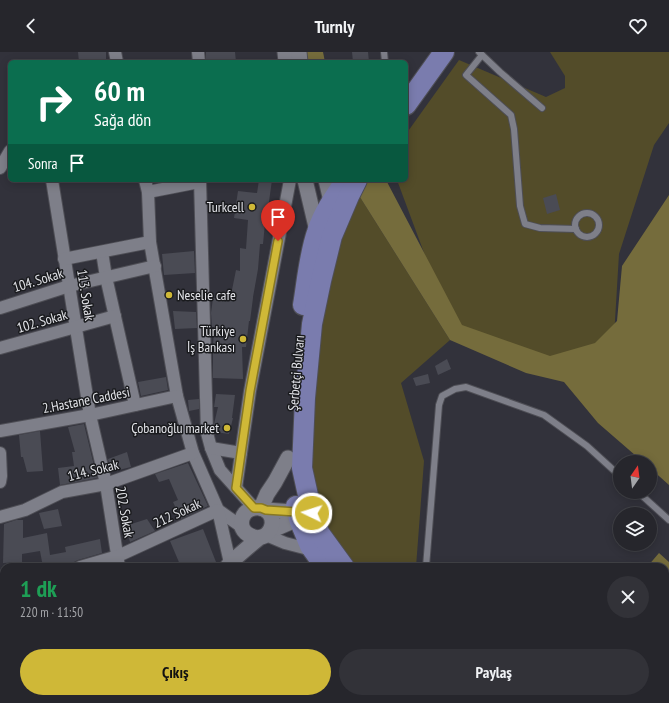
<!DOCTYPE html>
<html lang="tr">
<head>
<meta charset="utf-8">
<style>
  :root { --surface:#26262c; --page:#323238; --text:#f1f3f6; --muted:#a4a5a9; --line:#424348; --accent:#cfb837 }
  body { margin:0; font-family:"PT Sans Narrow",sans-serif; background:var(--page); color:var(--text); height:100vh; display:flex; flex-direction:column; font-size:15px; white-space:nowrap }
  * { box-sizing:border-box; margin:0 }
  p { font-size:13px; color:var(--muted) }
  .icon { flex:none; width:22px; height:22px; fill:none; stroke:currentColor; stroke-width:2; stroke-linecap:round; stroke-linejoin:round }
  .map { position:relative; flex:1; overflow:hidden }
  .details { position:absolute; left:0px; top:511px; width:669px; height:140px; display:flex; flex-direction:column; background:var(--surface); border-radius:12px 12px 0 0; box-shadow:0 2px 10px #0003,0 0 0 1px var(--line) }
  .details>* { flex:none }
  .top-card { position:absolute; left:8px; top:8px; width:400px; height:122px; border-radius:6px; box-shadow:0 2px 10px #0003,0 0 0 1px var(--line); background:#0b6e4f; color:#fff; overflow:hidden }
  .needle { width:26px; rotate:14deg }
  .controls { position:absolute; left:613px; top:403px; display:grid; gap:8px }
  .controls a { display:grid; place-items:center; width:44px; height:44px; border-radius:50%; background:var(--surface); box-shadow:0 2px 10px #0003,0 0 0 1px var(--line); font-size:20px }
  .pin { position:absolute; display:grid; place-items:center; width:34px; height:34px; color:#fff; margin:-41px -17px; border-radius:50% 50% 50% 0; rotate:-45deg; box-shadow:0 0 4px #0007 }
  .pin .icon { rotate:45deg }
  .me { position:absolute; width:44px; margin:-22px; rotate:274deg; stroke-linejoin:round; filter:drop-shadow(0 0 3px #0008) }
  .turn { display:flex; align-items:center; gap:14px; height:84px; padding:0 20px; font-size:18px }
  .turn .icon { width:52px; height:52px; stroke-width:2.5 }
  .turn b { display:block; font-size:28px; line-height:34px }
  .then { display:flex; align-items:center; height:38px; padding:0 20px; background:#0003; gap:8px; font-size:15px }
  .round { display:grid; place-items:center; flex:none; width:42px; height:42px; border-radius:21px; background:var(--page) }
  .overview { display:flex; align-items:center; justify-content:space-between; height:68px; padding:0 20px }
  h1 { font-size:24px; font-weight:600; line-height:30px; color:#1e9e55 }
  .button { display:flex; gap:8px; margin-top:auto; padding:8px 20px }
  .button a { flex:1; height:46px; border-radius:24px; background:var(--accent); color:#111; font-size:16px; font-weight:600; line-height:46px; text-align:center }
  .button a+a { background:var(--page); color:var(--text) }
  header { display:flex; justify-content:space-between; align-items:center; height:52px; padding:0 20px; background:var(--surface); font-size:18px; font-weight:600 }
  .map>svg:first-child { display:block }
  .green { fill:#534c29 }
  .water { fill:#756c3c }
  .building { fill:#4a4b54 }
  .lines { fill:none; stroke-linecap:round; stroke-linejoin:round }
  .service-casing { stroke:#4e4e55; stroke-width:8 }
  .minor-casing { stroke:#4e4e55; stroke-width:14 }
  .tertiary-casing { stroke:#4e4e55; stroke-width:17 }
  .trunk-casing { stroke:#4e4e55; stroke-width:22 }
  .service { stroke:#7e7f89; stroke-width:6 }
  .minor { stroke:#7e7f89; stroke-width:12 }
  .tertiary { stroke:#7e7f89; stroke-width:15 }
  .trunk { stroke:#7a7cae; stroke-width:20 }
  .route-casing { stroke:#877824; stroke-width:10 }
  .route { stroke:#cfb837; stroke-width:7 }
  .poi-dot { fill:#cfb837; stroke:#1a1b1e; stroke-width:1.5 }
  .labels { text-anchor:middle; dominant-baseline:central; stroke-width:3; stroke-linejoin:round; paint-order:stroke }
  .poi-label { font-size:14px; fill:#e2e3e8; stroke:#1a1b1e; text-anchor:end }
  .street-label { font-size:14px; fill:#e2e3e8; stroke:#1a1b1e }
</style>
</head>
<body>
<header><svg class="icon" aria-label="back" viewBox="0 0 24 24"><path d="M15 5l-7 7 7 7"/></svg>Turnly<svg class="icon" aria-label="heart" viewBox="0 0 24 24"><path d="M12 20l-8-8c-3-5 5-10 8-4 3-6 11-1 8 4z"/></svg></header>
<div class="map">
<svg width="669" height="651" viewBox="0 0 669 651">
  <rect width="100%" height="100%" fill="#32323b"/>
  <g class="green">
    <path d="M550,0H669V71L654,93L619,202L614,285L551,314L467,282L439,241L397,128H406V82L459,8L546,45L565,36V24Z"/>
    <path d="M358,142L450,288L401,331L424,409L416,515H357L331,484L310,435L320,274L332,212Z"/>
  </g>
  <g class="water">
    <path d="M307,0H323L325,10H307Z"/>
    <path d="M351,128H386L462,273L550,304L595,291L617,269L622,214L669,143V433L650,416V410H643L598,371L564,330L526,321L450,288L358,142Z"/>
    <path d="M659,501L669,510V651H536L540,647H665V515H647Z"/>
  </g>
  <g class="building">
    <path d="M78,0H106V10H79Z"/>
    <path d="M206,0H235L236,10H206Z"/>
    <path d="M352,0H368L369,10H353Z"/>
    <path d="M259,128H272L266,171H265L263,192H260L258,217L253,245V246L250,269H249L246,295H242L243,327L213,326V295L214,275H212L211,261L213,246L230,248L236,218L240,219V196L246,197L248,168L234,166L238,139L257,141Z"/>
    <path d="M556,142L560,158L547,162L543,146Z"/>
    <path d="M194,199L195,221L164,223L162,202Z"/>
    <path d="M173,259L196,260L197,276L175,277Z"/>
    <path d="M447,307L451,317L438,323L435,314Z"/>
    <path d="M428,322L430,331L416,334L413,326Z"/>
    <path d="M166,325L168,338L141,344L138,330Z"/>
    <path d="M216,342L235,343L232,366H233L229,382L215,380L214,372L218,355H214Z"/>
    <path d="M199,347V357L189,359L188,348Z"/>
    <path d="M84,372L97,426L60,433L58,416L74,414L72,400H75L68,375Z"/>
    <path d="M40,379L43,419L27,420L23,405H21L19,383Z"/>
    <path d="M127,400L131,415L111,420L108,407Z"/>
    <path d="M188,411L208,454L181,467L173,450L178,448L169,427L159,430L155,422Z"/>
    <path d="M58,457L62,474L44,477L39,461Z"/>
    <path d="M147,467L155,479L130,490L125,474Z"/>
    <path d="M16,468H23V486L47,481L50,503L66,500L65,495L100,487L102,501L78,508L74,510L55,515H43L40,499L22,502V510L3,511L4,472Z"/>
    <path d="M203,477L216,510L201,515H181L170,489Z"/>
  </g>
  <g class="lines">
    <g class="service-casing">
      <g id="service">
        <path d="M384,0L385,10"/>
        <path d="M479,0L500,20L542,56"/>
        <path d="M482,3L466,23L511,63L514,77L520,154L525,172L540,176L576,177"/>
        <circle cx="587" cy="173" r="12"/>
        <path d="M638,440L669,468"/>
        <path d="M426,515L439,353L442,344L455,337L466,335L544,363L587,394L620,424"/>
        <path d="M454,647L458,651"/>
        <path d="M436,651L437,647"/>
      </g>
    </g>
    <g class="minor-casing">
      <g id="minor">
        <path d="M115,0L117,10"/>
        <path d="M198,0L199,10"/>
        <path d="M0,116L10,99"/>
        <path d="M52,128L90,363L106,432L119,515"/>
        <path d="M145,128L148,140L150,190L177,344L193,401L218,458L242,475"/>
        <path d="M200,128L207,381L211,396L220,418L254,456"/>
        <path d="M148,140L199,130"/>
        <path d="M102,200L106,225L135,353"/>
        <path d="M64,207L150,190"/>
        <path d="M0,256L69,234L155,214"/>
        <path d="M0,296L115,264"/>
        <path d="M0,379L90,363L177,344"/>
        <path d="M211,396L241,401"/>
        <path d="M0,401L1,424L0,430"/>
        <path d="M236,436L250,339L290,128"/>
        <path d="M0,465L25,458L62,440L106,432L193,401"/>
        <path d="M266,483L285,491L312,498"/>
        <path d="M80,515L118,504L218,458L230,511"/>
        <path d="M0,530L4,559"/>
        <path d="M0,597L4,596"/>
        <path d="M12,647V651"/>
        <path d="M308,651L309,647"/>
      </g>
    </g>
    <g class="tertiary-casing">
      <g id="tertiary">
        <path d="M285,0L286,10"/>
        <path d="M299,0L300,10"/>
        <path d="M305,128L317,179L319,181"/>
        <path d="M326,128L331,149L332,156"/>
        <path d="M261,456L267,442L275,430L288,406"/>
        <path d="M266,458L307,461"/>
        <path d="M270,479L309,462"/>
        <path d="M227,515L230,511C239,503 248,495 258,487C260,485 263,485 266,483C268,481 270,479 271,476C273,471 272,465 269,461C261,452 245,455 242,467C239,479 249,485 259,486"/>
        <path d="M92,651L99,647"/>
      </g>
    </g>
    <g class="trunk-casing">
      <g id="trunk">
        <path d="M406,53L444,0"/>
        <path d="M303,253C307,229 309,203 317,180C323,161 335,144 346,128"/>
        <path d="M296,454L300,470L310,494L325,515"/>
        <path d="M344,515L320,482L313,466L302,416L305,346L312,272L321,229L332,184L349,144L357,128"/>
        <path d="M413,651V647"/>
      </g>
    </g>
    <use href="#service" class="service"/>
    <use href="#minor" class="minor"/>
    <use href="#tertiary" class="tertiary"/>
    <use href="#trunk" class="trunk"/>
  </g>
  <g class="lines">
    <g class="route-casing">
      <path id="route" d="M278,189L250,339L236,436L254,456H261L266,458L312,461"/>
    </g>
    <use href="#route" class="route"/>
  </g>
  <g class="poi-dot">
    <circle cx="252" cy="155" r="4"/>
    <circle cx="169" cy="243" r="4"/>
    <circle cx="243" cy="287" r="4"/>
    <circle cx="227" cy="376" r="4"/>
  </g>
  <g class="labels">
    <g class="poi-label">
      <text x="244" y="155">Turkcell</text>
      <text x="177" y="243" text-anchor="start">Neselie cafe</text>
      <text x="235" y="279">Türkiye<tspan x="235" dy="16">İş Bankası</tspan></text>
      <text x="219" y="376">Çobanoğlu market</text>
    </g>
    <g class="street-label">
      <text transform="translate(38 228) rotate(-17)">104. Sokak</text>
      <text transform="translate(86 243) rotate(81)">113. Sokak</text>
      <text transform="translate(42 269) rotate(-16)">102. Sokak</text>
      <text transform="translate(296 321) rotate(-85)">Şerbetçi Bulvarı</text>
      <text transform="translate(86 348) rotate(-11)">2.Hastane Caddesi</text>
      <text transform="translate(93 418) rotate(-14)">114. Sokak</text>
      <text transform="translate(125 460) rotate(80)">202. Sokak</text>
      <text transform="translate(177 461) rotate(-25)">212 Sokak</text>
    </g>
  </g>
</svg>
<div class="controls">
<a><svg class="needle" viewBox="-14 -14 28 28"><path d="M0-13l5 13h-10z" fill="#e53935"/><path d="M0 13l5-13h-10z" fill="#a4a5a9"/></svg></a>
<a><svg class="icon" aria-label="layers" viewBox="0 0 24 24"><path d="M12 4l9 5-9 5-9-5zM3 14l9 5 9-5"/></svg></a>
</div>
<div class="pin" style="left:278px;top:189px;background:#d93025"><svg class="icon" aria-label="arrive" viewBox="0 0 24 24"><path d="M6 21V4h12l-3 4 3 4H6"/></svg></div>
<svg class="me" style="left:312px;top:461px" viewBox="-20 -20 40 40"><circle r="17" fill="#cfb837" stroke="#fff" stroke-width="3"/><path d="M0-11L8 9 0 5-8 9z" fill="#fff"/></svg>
<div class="top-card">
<div class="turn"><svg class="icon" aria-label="right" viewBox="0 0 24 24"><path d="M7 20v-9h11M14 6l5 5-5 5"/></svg><div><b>60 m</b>Sağa dön</div></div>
<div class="then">Sonra<svg class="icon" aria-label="arrive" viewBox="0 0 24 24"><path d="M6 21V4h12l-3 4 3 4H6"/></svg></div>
</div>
<section class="details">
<div class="overview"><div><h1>1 dk</h1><p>220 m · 11:50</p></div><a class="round"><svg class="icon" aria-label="close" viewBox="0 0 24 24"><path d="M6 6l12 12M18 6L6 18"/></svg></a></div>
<div class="button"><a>Çıkış</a><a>Paylaş</a></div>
</section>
</div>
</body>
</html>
